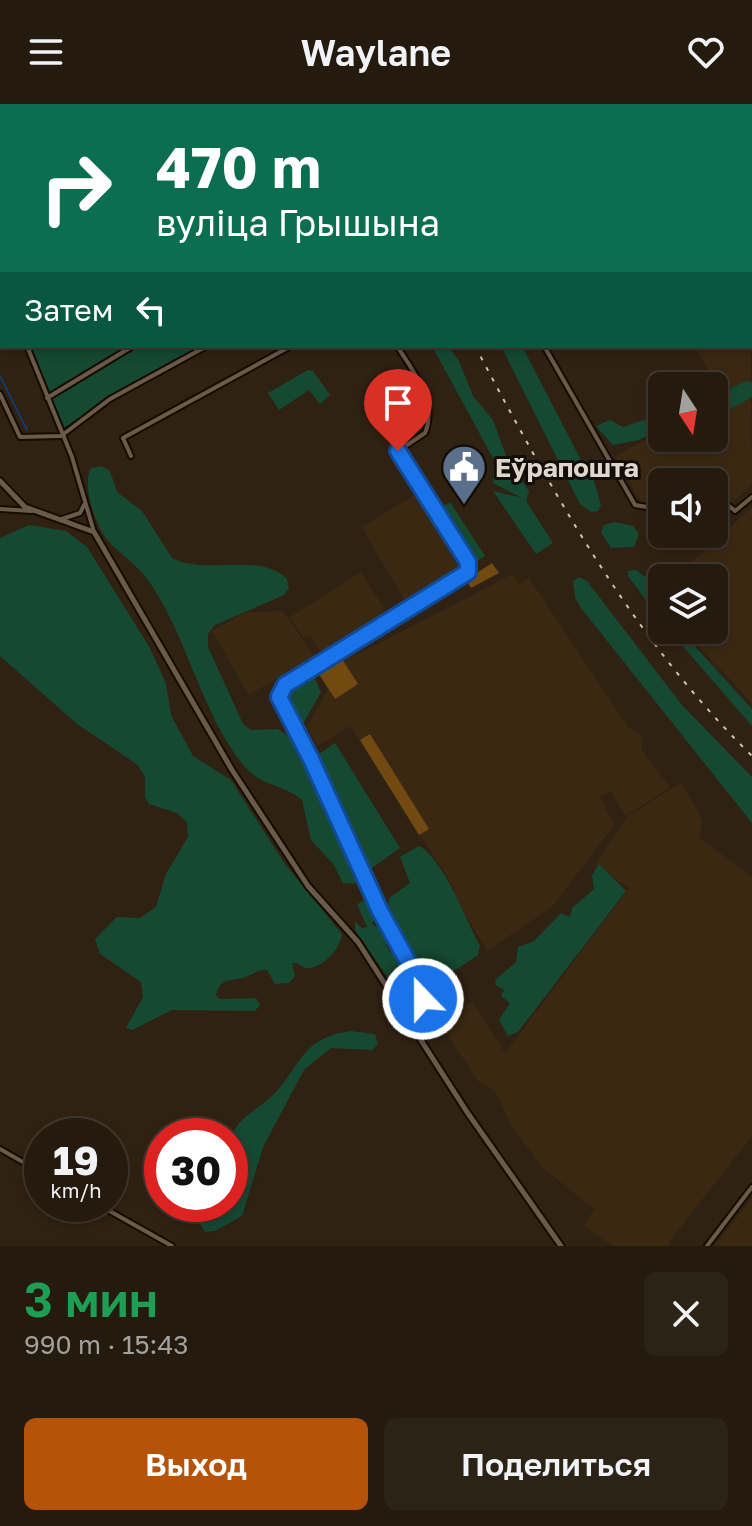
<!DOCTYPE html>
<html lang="ru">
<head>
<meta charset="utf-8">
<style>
  :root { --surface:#241a0e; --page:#2c2317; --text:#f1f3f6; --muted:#a3a19e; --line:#41382e; --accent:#b45309 }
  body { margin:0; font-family:"Golos Text",sans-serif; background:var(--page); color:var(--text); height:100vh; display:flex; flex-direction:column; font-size:30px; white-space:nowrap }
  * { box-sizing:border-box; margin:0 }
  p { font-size:26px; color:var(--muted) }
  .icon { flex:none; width:44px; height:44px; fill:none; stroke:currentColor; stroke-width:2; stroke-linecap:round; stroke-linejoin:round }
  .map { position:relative; height:1142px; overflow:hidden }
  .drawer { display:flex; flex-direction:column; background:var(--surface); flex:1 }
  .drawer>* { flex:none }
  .guide { position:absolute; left:0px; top:0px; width:752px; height:244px; box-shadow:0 4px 12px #0003,0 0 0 2px var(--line); background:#0b6e4f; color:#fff; overflow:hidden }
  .needle { width:52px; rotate:168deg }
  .fabs { position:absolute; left:648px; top:268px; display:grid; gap:16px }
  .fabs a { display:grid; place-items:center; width:80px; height:80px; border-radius:12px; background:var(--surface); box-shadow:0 4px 12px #0003,0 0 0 2px var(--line); font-size:40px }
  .speed { position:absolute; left:24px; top:1014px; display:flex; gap:16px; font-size:40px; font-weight:700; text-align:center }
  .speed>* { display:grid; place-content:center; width:104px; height:104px; border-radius:50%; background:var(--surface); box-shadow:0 4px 12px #0003,0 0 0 2px var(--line); line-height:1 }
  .speed small { font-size:20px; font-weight:400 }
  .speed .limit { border:12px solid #d22; background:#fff; color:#111 }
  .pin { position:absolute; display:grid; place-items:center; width:68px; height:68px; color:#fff; margin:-82px -34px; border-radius:50% 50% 50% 0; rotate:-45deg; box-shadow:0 0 8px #0007 }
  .pin .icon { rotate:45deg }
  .me { position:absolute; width:88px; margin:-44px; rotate:338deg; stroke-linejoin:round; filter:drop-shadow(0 0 6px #0008) }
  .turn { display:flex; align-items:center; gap:28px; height:168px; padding:0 24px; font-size:36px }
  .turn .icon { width:104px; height:104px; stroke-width:2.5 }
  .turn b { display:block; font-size:56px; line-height:68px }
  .then { display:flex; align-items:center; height:76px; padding:0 24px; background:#0003; gap:16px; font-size:30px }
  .round { display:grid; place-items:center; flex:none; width:84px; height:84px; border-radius:12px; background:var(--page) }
  .headline { display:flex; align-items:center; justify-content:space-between; height:136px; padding:0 24px }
  h1 { font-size:48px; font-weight:600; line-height:60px; color:#1e9e55 }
  .cta { display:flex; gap:16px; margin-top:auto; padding:16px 24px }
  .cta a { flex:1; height:92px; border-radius:12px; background:var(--accent); color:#fff; font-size:32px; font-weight:600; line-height:92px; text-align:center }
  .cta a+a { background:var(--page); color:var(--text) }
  header { display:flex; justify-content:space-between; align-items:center; height:104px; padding:0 24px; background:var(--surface); font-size:36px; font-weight:600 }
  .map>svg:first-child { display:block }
  .built { fill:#3a2813 }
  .green { fill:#154932 }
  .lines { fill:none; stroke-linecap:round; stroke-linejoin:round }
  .stream { stroke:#113a65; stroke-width:2 }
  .building { fill:#724910 }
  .minor-casing { stroke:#170b01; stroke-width:8 }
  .tertiary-casing { stroke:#170b01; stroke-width:9 }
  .minor { stroke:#695a49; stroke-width:4 }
  .tertiary { stroke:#695a49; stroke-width:5 }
  .rail { stroke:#ccc2b8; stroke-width:2; stroke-dasharray:4 8; stroke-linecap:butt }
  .route-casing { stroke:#114b97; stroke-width:20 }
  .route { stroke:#1a73e8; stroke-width:14 }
  .labels { text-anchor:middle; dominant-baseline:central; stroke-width:6; stroke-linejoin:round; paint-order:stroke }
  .poi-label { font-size:26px; font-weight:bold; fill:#dfd6cc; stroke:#130d07; text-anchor:start }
</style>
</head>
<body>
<header><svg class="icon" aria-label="menu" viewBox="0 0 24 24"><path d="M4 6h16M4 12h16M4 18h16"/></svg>Waylane<svg class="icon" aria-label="heart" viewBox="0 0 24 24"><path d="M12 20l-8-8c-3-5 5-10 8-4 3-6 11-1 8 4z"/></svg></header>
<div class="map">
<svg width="752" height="1142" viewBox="0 0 752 1142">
  <rect width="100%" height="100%" fill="#302213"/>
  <g class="built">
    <path d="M750,151L752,380L730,400L702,364L679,378H662V388L642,400L615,352L662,327V334H714V282H680L708,265L694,242H750Z"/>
    <path d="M413,392L421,395L465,461L406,499L362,423Z"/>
    <path d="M752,403V599L684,526H714V474H675Z"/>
    <path d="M361,468L388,511L322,552L310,531L304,534L290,513Z"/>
    <path d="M513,470L519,480L529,474L628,623L643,633L641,645L670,683L626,712L610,687L600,693L614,721L552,803L487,847L452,787L455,785L350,622L318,642L307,623L328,586L319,570Z"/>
    <path d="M283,507L314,552L249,591L212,527L245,508Z"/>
    <path d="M681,679L699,710L702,719L699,733L752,773V1032L669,1138L671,1142H613L584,1122L594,1105L542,1063L512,1023L495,987L479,978L439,918L472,897L505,949L629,784L595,761L628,712Z"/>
    <path d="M752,1095V1142H714Z"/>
  </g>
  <g class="green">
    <path d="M29,242H202L61,325Z"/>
    <path d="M432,242H448L459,257L473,292L493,316L508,357L507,366L500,365L499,370L502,374L519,372L529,387L526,397L553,439L536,450L493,387L522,394L493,379L494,356Z"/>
    <path d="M501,242H522L581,356L596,358L591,366L601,401L598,407L591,408L580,400Z"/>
    <path d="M308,266L313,267L330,291L320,300L309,286L279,306L268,289Z"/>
    <path d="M745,277L752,278V293L714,314V293Z"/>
    <path d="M662,310V324L639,336L613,341L596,322L610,316L623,323Z"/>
    <path d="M102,362L110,367L117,388L142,407L172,454C206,472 258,447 287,475L289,484L284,491L215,521L208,530V543L243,620L251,626L278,625L288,632L304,657L356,765L358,775L354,780L343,779L334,761L311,736L302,696C286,682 264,682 249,667C206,623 188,535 152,482C140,463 124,453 109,438C96,425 81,380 91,364Z"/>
    <path d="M450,398L485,452L475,458L441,404Z"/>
    <path d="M615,418L633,422L639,430L634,443L611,444L601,428L604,421Z"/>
    <path d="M29,421L66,427L87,443L150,544L166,580L171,611L193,652L231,676L285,760L342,830C341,843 325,862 310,864C302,865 300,858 292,859L295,872L289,879L275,880L267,866C259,865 256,869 248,872C234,878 220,872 216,891L220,895L256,894L260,901L255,907L172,906L132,926L126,924L143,893L141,878L100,850L95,835L117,813L140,814L156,803L166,770L188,733L187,718L177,709L149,700L145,693V673L138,661L77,620L0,552V434Z"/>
    <path d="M636,466L644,472L656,473L652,490L662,505V518L628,472V467Z"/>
    <path d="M579,473L587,477L681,600L752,673V719L581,504L575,494L573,477Z"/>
    <path d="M669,526H680L752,605V622Z"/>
    <path d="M312,568L321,588L299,627L282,596L285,589Z"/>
    <path d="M335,639L400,744L365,769L316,652Z"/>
    <path d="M419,742C443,754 466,816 480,842L478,851L439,877H429L388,806L389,794L410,779L400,753Z"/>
    <path d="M599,760L626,787L518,928L508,932L499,916L510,899L501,892L504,886L496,881L495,876L516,858L518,843L534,837L561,809L570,813L572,804L594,785L592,771Z"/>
    <path d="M366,785L375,813L372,820L384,828C386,834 385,841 389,846C399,858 418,871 416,889L408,883L400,888L396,885L355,826V817L362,824L367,823L357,800L364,797L362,787Z"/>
    <path d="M351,927L375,930L378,940L372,946L331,944L304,966L263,1043L242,1112L215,1127L205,1128L200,1119L207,1100H230C230,1081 226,1056 230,1037C235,1013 262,1004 276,988C303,957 303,934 351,927Z"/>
  </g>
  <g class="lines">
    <path class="stream" d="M0,272L27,326"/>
  </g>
  <g class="building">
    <path d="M492,459L499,469L471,484L466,476Z"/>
    <path d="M342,555L358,580L335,595L319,570Z"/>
    <path d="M370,630L429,725L419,731L360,636Z"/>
  </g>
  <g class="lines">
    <g class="minor-casing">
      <g id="minor">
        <path d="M418,0L419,2"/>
        <path d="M497,0L498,2"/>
        <path d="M231,2V0"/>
        <path d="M439,2L442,0"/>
        <path d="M678,2L682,0"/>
        <path d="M0,124L2,123"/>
        <path d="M0,170L2,176"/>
        <path d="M27,242L72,353L94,428"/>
        <path d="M397,242C413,267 438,298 425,329L398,347L470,464L395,515L285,581L279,593L311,655L380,807L427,892L413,903L408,914"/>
        <path d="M544,242L635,401L647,403L662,394"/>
        <path d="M0,290L20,333L61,332L110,295L207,242"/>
        <path d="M47,294L133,242"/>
        <path d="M131,352L123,334L291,242"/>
        <path d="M690,378L697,375L703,378"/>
        <path d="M714,389L735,407L752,393"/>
        <path d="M0,405L32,407"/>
        <path d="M62,415L80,409L84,401"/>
        <path d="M0,1045L42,1069"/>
        <path d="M97,1100L172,1142"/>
        <path d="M707,1142L752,1083"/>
      </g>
    </g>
    <g class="tertiary-casing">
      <path id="tertiary" d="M0,377L25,403L94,428L232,666L308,782L358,838L467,1008L561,1142"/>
    </g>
    <use href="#minor" class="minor"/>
    <use href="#tertiary" class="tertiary"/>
    <g class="rail">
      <path d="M352,0L353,2"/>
      <path d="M475,242C553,389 632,534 752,652"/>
    </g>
  </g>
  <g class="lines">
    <g class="route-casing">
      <path id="route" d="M398,347L468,458V468L285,581L279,593L311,655L380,807L427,892L423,895"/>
    </g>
    <use href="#route" class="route"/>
  </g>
  <defs>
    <g id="civic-pin" transform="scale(2.3)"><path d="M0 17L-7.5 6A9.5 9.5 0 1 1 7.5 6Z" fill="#5c6f8a" stroke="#130d07"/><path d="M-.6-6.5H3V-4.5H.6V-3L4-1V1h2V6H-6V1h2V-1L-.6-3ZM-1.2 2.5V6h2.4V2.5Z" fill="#fff"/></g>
  </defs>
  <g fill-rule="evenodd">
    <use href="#civic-pin" x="464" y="363"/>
  </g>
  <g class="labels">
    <g class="poi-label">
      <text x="495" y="363">Еўрапошта</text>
    </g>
  </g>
</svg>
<div class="fabs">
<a><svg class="needle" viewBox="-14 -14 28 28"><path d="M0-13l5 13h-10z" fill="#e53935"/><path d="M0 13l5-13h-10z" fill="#a3a19e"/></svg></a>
<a><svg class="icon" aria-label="sound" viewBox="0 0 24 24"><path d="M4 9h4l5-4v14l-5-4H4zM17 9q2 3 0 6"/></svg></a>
<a><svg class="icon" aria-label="layers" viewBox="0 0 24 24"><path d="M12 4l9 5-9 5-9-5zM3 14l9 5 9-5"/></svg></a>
</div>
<div class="speed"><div>19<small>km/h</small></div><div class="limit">30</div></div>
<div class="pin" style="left:398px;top:347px;background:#d93025"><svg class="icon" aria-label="arrive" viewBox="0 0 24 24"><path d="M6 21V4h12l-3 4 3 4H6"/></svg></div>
<svg class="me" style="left:423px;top:895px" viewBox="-20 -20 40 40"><circle r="17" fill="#1a73e8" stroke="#fff" stroke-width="3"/><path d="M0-11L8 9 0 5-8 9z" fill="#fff"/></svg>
<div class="guide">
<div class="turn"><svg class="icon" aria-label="right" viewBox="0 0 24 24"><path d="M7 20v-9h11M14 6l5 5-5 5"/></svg><div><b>470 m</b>вуліца Грышына</div></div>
<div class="then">Затем<svg class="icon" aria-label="left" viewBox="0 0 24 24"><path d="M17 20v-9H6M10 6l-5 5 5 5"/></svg></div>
</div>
</div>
<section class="drawer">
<div class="headline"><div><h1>3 мин</h1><p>990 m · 15:43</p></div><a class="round"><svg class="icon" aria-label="close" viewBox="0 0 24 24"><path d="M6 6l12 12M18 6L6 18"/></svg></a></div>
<div class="cta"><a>Выход</a><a>Поделиться</a></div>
</section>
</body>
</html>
